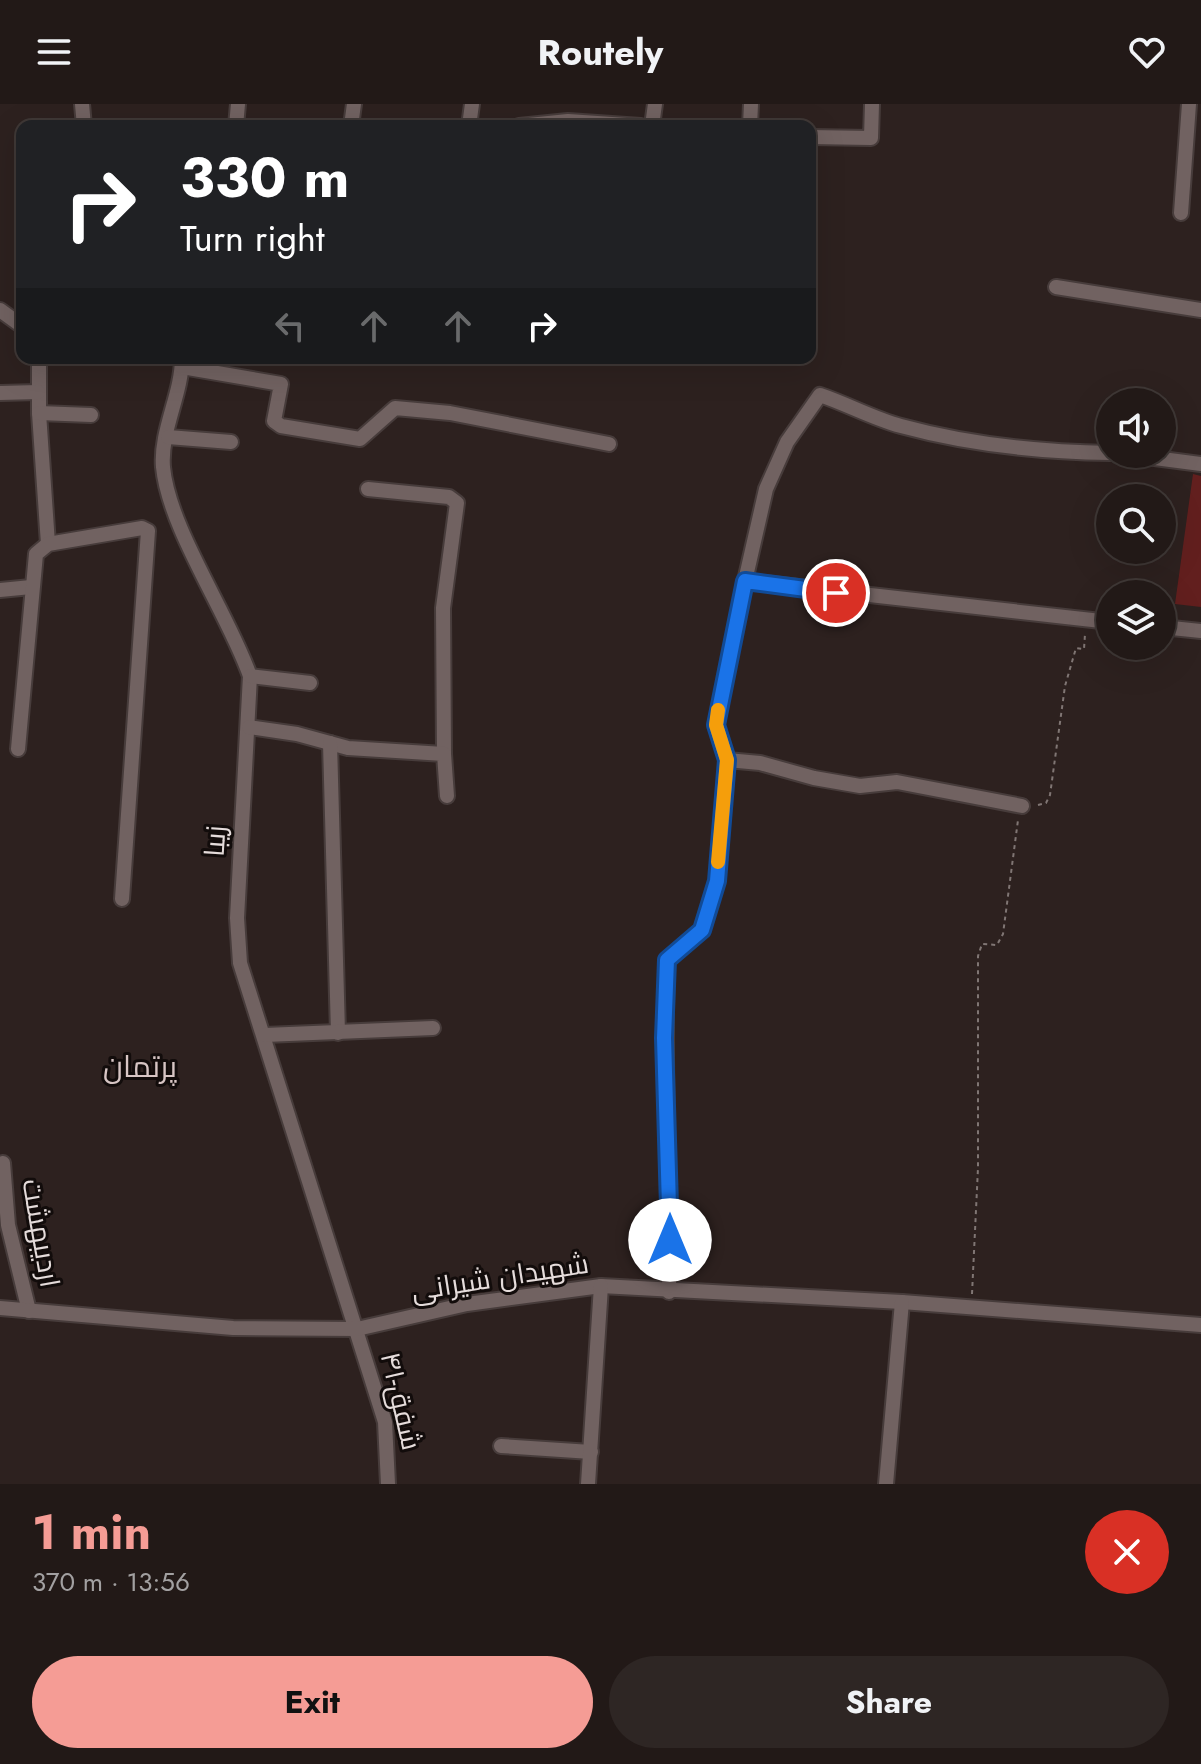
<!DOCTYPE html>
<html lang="en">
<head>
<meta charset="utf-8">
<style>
  :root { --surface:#221917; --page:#2e2624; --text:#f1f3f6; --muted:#a2a0a1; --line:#3f3836; --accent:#f59c95 }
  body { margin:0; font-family:Jost,Cairo,sans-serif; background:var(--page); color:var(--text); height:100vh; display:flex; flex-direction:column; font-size:30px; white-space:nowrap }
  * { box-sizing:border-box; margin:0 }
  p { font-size:26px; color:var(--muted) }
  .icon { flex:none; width:44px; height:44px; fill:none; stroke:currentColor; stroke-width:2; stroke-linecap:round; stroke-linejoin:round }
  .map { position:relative; height:1380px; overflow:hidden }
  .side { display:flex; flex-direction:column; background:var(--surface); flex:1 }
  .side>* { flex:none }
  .top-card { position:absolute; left:16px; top:16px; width:800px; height:244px; border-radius:16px; box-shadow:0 8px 32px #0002,0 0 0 2px var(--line); background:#202124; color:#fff; overflow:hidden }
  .fabs { position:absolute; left:1096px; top:284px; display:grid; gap:16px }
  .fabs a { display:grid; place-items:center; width:80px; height:80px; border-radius:50%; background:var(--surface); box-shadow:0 8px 32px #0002,0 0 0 2px var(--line); font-size:40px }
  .pin { position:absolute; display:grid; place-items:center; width:68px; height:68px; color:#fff; margin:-34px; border:4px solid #fff; border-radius:50%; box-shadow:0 2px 8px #0007 }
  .me { position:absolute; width:88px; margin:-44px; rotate:0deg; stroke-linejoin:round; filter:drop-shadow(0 0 6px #0008) }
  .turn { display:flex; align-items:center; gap:28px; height:168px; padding:0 32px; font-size:36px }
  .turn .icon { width:104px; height:104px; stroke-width:2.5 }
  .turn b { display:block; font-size:56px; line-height:68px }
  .lanes { display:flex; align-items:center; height:76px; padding:0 32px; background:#0003; justify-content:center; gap:40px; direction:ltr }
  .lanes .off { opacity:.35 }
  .round { display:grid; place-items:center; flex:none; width:84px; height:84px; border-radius:42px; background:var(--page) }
  .headline { display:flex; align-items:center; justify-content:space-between; height:136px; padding:0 32px }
  h1 { font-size:48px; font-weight:700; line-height:60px; color:var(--accent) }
  .primary-button { display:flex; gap:16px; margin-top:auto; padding:16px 32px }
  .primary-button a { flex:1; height:92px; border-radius:48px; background:var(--accent); color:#111; font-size:32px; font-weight:700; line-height:92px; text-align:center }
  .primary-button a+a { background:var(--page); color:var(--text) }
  header { display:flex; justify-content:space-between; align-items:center; height:104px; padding:0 32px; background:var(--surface); font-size:36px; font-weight:700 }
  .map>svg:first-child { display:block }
  .green { fill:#621f1e }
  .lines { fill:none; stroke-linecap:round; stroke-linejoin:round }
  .minor-casing { stroke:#473c3b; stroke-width:18 }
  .path { stroke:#807674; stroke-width:2; stroke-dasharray:4 4; stroke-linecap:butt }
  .minor { stroke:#716261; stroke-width:14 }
  .route-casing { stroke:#114b97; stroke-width:20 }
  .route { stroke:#1a73e8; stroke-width:14 }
  .slow { stroke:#f59e0b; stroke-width:14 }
  .labels { text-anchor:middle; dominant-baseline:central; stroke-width:6; stroke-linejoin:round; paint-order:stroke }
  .street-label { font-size:28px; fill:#e5dcdb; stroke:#120c0b }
  .neighbourhood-label { font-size:30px; fill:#d7c5c4; stroke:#120c0b }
</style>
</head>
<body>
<header><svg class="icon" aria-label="menu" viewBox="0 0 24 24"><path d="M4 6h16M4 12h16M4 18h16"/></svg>Routely<svg class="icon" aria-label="heart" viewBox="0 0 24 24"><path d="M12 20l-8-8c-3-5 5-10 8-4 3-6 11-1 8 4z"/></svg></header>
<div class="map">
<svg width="1201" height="1380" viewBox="0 0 1201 1380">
  <rect width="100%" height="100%" fill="#2d211f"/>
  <path class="green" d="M1193,370L1201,372V503L1175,500Z"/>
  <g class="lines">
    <g class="minor-casing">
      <g id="minor">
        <path d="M82,0L84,22"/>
        <path d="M236,22L238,0"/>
        <path d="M351,22L354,0"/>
        <path d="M469,22L472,0"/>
        <path d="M519,22L568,17L641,22"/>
        <path d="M652,22L655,0"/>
        <path d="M750,22L751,0"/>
        <path d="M810,33L871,34L872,0"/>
        <path d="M1181,109L1189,0"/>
        <path d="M1056,183L1201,206"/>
        <path d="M0,206L22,222"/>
        <path d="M39,254V309L48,440"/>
        <path d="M182,254C182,290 160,327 163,363C169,425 228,509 250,572L237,814L240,859L385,1318L388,1380"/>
        <path d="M182,263L281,280L274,317L281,322L360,335L395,304L450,309L609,340"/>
        <path d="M0,289L38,288"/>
        <path d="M39,309L91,311"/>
        <path d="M168,333L231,338"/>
        <path d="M1124,350L1201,360"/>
        <path d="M368,385L449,393L457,399L443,504L444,650"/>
        <path d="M745,477L766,385L787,338L820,291C847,300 874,315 901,322C967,340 1041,348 1110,349"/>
        <path d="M0,486L31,483"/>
        <path d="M1162,523L1201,527"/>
        <path d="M250,572L310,579"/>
        <path d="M249,623L297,630L348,644L444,650L447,692"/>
        <path d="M330,639L338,929"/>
        <path d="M18,645L36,450L48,440L142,424L148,427L122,795"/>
        <path d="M727,656L716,621L745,477L1110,518"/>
        <path d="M265,931L433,924"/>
        <path d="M3,1059L8,1121L29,1207"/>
        <path d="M669,1188C670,1077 663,967 667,856L702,826L717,777L727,656L760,659L814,674L860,682L897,678L1022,702"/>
        <path d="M0,1204L233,1224L357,1225L467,1200L601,1182L902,1198L1201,1221"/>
        <path d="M501,1342L591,1348"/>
        <path d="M588,1380L601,1182"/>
        <path d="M886,1380L902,1198"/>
      </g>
    </g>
    <g class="path">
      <path d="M1038,701L1046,699L1050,691L1065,582L1076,544L1084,545L1085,530"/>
      <path d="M972,1190L978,1064V852L982,840L997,841L1003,830L1018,716"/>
    </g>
    <use href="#minor" class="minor"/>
  </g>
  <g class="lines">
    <g class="route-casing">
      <path id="route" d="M670,1136L664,934L667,856L702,826L717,777L727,656L716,621L745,477L836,489"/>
    </g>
    <use href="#route" class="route"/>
    <path class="slow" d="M718,606L716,621L727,656L718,758"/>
  </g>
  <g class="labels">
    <g class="street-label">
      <text transform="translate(215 737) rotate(-86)">زیبا</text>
      <text transform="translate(41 1129) rotate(80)">اردیبهشت</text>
      <text transform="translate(500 1173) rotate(-9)">شهیدان شیرانی</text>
      <text transform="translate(401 1297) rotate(77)">شفق-۴۱</text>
    </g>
    <g class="neighbourhood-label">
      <text x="140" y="962">پرتمان</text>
    </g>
  </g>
</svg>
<div class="fabs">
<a><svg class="icon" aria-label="sound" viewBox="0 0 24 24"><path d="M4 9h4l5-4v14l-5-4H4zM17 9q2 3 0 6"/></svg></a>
<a><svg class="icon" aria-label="search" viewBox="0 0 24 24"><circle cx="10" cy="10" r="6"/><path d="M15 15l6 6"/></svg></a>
<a><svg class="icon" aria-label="layers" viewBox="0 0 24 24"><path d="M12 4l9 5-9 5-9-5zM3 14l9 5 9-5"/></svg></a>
</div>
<div class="pin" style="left:836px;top:489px;background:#d93025"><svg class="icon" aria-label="arrive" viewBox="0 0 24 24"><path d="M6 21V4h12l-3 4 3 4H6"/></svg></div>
<svg class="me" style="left:670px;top:1136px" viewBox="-20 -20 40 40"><circle r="19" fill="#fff"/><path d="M0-13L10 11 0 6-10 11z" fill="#1a73e8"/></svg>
<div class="top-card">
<div class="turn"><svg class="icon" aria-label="right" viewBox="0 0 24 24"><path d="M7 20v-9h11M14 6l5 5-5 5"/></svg><div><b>330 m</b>Turn right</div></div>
<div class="lanes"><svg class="icon off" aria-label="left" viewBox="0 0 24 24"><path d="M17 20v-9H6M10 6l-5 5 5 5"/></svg><svg class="icon off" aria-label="ahead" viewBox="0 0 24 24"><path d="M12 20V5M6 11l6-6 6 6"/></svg><svg class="icon off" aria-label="ahead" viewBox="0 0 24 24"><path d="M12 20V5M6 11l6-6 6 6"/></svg><svg class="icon" aria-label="right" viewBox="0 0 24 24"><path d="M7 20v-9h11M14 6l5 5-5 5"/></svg></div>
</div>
</div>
<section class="side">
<div class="headline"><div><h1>1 min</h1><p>370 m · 13:56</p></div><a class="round" style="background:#d93025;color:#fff"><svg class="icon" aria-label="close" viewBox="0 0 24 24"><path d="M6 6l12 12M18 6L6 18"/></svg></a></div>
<div class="primary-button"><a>Exit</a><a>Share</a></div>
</section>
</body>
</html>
